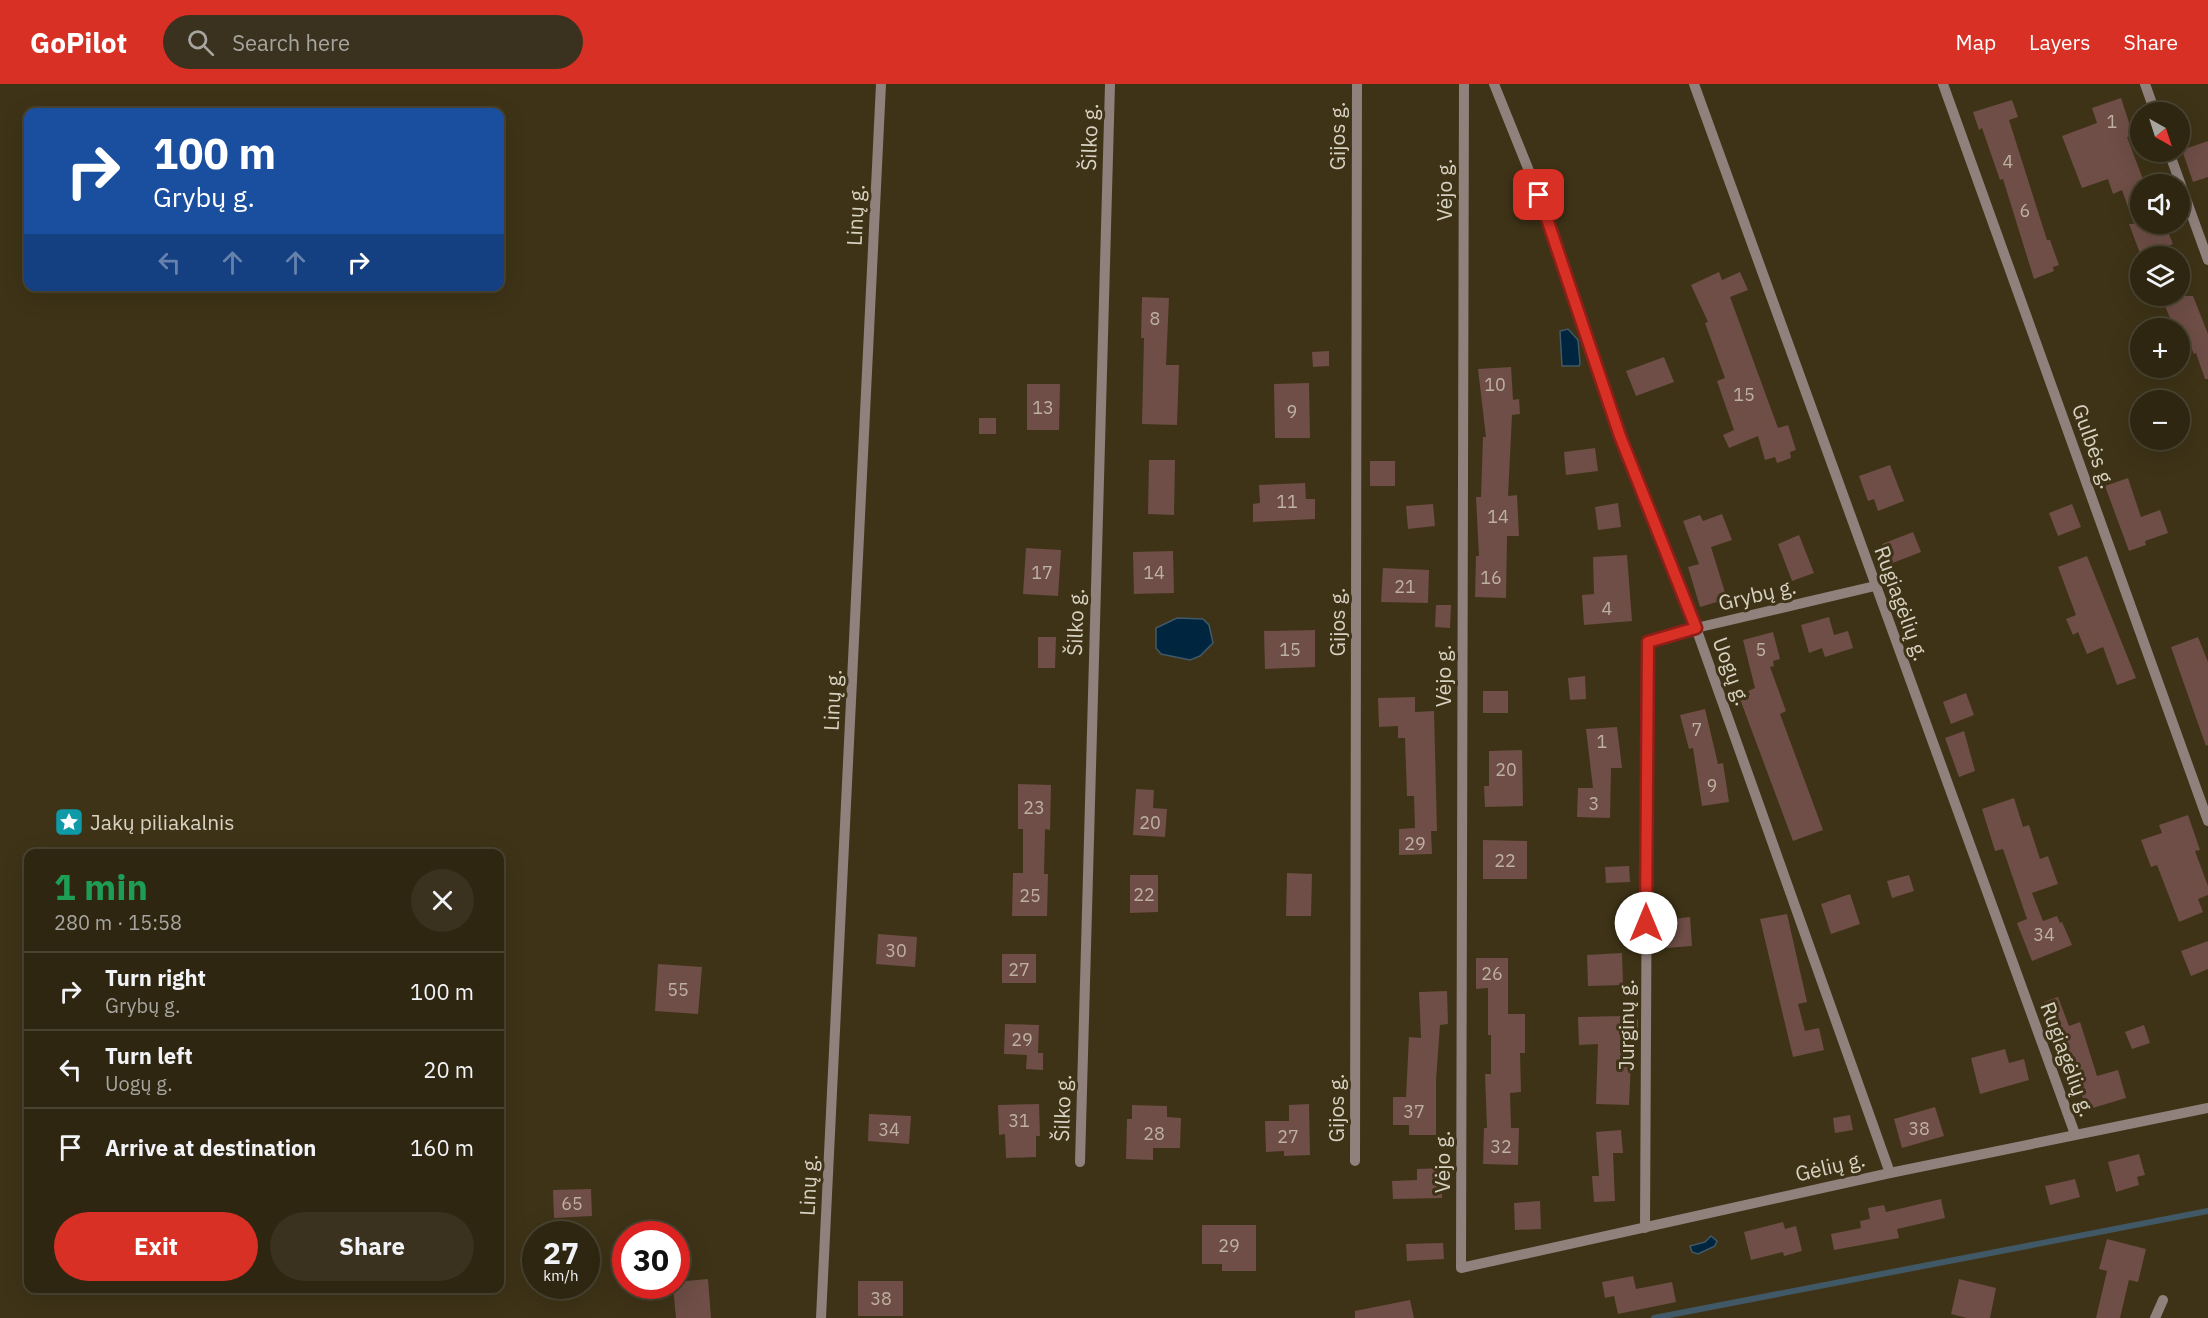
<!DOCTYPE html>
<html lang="en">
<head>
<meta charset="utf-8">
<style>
  :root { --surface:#2e2611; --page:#3a321f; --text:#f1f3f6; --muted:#a7a59f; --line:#494331; --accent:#d93025 }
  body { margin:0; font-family:"IBM Plex Sans",sans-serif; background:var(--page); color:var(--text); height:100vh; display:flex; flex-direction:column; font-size:22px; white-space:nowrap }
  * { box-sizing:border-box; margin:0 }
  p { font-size:20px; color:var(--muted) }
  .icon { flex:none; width:33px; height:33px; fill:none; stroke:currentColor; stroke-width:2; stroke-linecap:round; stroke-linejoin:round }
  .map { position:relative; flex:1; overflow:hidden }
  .side { position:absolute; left:24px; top:765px; width:480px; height:444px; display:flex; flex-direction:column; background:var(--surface); border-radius:12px; box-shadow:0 6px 24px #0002,0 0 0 2px var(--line) }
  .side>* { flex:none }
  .top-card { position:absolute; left:24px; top:24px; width:480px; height:183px; border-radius:12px; box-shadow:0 6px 24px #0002,0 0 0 2px var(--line); background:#1a4fa0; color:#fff; overflow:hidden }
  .needle { width:39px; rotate:141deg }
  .tools { position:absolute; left:2130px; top:18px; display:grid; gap:12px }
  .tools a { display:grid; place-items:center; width:60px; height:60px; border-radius:50%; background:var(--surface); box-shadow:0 6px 24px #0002,0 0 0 2px var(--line); font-size:30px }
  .speed { position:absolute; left:522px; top:1137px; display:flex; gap:12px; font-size:30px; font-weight:700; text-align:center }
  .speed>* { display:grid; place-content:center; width:78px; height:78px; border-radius:50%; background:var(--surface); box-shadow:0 6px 24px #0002,0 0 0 2px var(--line); line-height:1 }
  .speed small { font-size:15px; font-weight:400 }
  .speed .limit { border:9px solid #d22; background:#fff; color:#111 }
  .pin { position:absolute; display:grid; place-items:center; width:51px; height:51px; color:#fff; margin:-26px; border-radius:12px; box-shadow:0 3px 9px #0006 }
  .me { position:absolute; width:66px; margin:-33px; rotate:0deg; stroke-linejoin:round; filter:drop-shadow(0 0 4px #0008) }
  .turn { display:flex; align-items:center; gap:21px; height:126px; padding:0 30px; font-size:27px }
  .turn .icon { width:78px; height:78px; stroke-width:2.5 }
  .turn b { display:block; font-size:42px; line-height:51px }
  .lanes { display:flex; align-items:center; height:57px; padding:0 30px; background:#0003; justify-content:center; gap:30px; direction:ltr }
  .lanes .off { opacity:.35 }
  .round { display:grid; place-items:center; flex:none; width:63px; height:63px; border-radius:32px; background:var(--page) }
  .head { display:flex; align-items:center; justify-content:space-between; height:102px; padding:0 30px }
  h1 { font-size:36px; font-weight:800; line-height:45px; color:#1e9e55 }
  .button { display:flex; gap:12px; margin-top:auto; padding:12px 30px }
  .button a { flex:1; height:69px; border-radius:36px; background:var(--accent); color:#fff; font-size:24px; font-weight:800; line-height:69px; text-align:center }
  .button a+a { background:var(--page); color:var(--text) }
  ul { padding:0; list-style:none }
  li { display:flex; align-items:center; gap:18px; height:78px; padding:0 30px; border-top:2px solid var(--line) }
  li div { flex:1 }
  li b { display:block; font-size:22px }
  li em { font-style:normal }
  header { display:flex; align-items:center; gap:36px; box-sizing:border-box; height:84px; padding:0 30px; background:var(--accent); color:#fff }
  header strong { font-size:28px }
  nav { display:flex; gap:33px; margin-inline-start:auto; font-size:21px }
  .search { width:420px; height:54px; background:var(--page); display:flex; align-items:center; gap:15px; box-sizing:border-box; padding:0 21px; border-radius:33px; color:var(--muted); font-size:22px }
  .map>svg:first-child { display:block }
  .water { fill:#00253f; stroke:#415966; stroke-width:1.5 }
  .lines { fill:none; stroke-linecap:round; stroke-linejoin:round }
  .stream { stroke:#415966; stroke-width:6 }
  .building { fill:#6e4e46 }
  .minor { stroke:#90817c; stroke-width:10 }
  .route-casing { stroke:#8d1f18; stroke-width:15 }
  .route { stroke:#d93025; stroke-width:10 }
  .labels { text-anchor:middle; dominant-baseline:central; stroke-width:6; stroke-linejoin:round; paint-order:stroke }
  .number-label { font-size:18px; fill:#beb1a3 }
  .street-label { font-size:21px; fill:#d8d2c2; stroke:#3e3317 }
  .poi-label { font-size:21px; fill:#d8d2c2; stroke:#3e3317; text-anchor:start }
</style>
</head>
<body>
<header>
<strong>GoPilot</strong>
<div class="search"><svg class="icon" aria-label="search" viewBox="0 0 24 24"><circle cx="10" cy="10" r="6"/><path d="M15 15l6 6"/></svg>Search here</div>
<nav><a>Map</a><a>Layers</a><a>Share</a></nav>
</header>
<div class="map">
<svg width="2208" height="1234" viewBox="0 0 2208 1234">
  <rect width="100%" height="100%" fill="#3e3317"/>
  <g class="water">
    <path d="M1568,245L1578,256L1580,279L1579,282H1562L1560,247Z"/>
    <path d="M1177,534L1203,535L1209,541L1213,559L1200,572L1190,576L1161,570L1156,564V544Z"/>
    <path d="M1711,1152L1717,1157L1715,1162L1698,1170L1692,1168L1690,1162L1705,1158Z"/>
  </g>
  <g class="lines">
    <path class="stream" d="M1654,1234L2208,1127"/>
  </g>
  <g class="building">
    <path d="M2121,14L2133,51L2127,53L2144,98L2137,101L2140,110V140H2165L2173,160L2141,172L2129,140H2134L2122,106L2113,110L2108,95L2082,104L2062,52L2097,39L2092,24Z"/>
    <path d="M2012,16L2018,33L2009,36L2047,156H2050L2059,181L2053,183L2054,187L2034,195L2003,95L2000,96L1982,44L1979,46L1973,28Z"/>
    <path d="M2208,57V93L2193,98L2182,66Z"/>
    <path d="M1719,188L1722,196L1740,188L1748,206L1730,213L1778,344L1788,341L1796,366L1790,368L1791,374L1777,379L1775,373L1765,376L1758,352L1729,364L1723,351L1734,346L1717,297L1725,294L1705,239L1708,238L1691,201Z"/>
    <path d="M2161,212H2193L2208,250V295H2205L2196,269L2194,270L2191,263L2180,267V244H2174Z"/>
    <path d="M1142,213L1169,214L1166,281H1179L1177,341L1142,340L1144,254H1141Z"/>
    <path d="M1329,267V282L1313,283L1312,268Z"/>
    <path d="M1664,273L1674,298L1636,312L1626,287Z"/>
    <path d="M1511,283L1513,316L1519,315L1520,330L1512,331L1508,412L1517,411L1519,452H1507L1506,514L1475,513L1476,472H1479L1476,413H1481L1483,353H1486L1478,285Z"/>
    <path d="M1309,299L1310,354H1275L1274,300Z"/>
    <path d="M1027,300H1060L1059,346H1027Z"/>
    <rect x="979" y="334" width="17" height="16"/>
    <path d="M1595,364L1598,387L1566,391L1564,368Z"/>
    <path d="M1149,376H1175L1174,431L1148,430Z"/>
    <rect x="1370" y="377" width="25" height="25"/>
    <path d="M1890,381L1904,417L1878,427L1874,415L1868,417L1859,392Z"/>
    <path d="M2128,394L2141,433L2160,426L2168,449L2145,457L2146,461L2129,467L2105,402Z"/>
    <path d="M1305,399L1306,415H1315V435L1253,438V420L1260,419L1259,401Z"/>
    <path d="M1618,419L1621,443L1598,446L1595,423Z"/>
    <path d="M1433,420L1435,442L1408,445L1406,422Z"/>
    <path d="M2072,420L2081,443L2058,452L2049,429Z"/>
    <path d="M1722,430L1732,456L1711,463L1727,515L1700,523L1688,483L1699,480L1683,437L1700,431L1703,437Z"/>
    <path d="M1913,448L1921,468L1890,480L1882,460Z"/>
    <path d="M1799,451L1814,489L1792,497L1778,460Z"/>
    <path d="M1026,464L1061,466L1058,512L1023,510Z"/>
    <path d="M1173,467L1174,509L1134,510L1133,468Z"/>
    <path d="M1627,471L1632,537L1584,541L1582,511L1594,510L1593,473Z"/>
    <path d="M2087,472L2136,594L2117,601L2103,563L2087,570L2078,548L2073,551L2066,535L2076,531L2058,483Z"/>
    <path d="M1383,484L1429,486L1428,519L1381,518Z"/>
    <path d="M1436,521H1451L1450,544L1435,543Z"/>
    <path d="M1829,533L1834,551L1848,547L1853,564L1825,573L1822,564L1809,569L1801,541Z"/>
    <path d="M1315,546V583L1265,585L1264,547Z"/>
    <path d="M1773,548L1780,575L1773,577L1774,582L1770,583L1786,627L1780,630L1823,746L1793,757L1740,615L1750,611L1748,607L1755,604L1743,556Z"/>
    <path d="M1038,553H1056L1055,584H1038Z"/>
    <path d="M2198,553L2208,578V661L2206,662L2171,563Z"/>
    <path d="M1585,592L1586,615L1570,616L1568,594Z"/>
    <rect x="1483" y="607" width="25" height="22"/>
    <path d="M1966,609L1974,631L1951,640L1943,618Z"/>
    <path d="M1415,613V628L1434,627L1437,747H1431L1432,770L1399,771V745L1415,744L1414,712H1407L1405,654H1398V642L1379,643L1378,614Z"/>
    <path d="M1705,625L1718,680L1723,679L1729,718L1702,722L1693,664L1689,665L1680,631Z"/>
    <path d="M1617,643L1622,684H1611L1610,734L1577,733L1578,704H1593L1586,645Z"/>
    <path d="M1964,647L1975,687L1959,693L1945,654Z"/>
    <path d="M1522,666L1523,722L1485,723L1484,702H1489V667Z"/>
    <path d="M1018,700L1051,701L1050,746L1045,745L1044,790H1048L1047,832H1012L1013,789H1023V745H1018Z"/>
    <path d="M1136,705L1154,706L1153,724L1167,725L1165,753L1133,751Z"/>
    <path d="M2014,714L2023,743L2029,741L2040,775L2048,772L2058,800L2032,809L2043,837L2057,832L2060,839L2062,838L2072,861L2032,877L2017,839L2027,835L2003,765L1995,767L1982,725Z"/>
    <path d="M2188,731L2200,766L2195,767L2208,802V811L2198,815L2203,828L2179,838L2157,781L2151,783L2141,756L2162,749L2159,741Z"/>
    <path d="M1483,756L1527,757V795H1483Z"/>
    <path d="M1629,782L1630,798L1606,799L1605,783Z"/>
    <path d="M1287,789L1312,790L1311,832H1286Z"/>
    <path d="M1130,791H1158V828L1130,829Z"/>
    <path d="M1909,791L1914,807L1892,814L1887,797Z"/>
    <path d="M1850,810L1860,840L1831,850L1821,820Z"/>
    <path d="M1787,830L1807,918L1798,920L1805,947L1819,944L1824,966L1793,973L1760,835Z"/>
    <path d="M1690,833L1692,862L1665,864L1662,836Z"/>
    <path d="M878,850L917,853L915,883L876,880Z"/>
    <path d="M2208,857V885L2191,892L2181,867Z"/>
    <path d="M1622,869L1623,901L1588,902L1587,871Z"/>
    <rect x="1002" y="870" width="34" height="29"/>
    <path d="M1476,874H1508V930H1525V969H1520L1521,1008L1510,1009L1511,1044H1519L1518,1081L1483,1080L1484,1044H1487L1485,990H1491V951H1488V904L1476,905Z"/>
    <path d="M658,880L702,883L698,930L655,927Z"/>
    <path d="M1447,907L1448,940L1440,941L1436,996V1051H1409V1041H1393V1013H1406L1409,953L1421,954L1419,908Z"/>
    <path d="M2058,913L2069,942L2080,938L2097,992L2118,986L2126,1014L2086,1026L2072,977L2065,980L2044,918Z"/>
    <path d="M1623,932V936H1638V955H1632L1629,1021L1596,1020L1598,960L1579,961L1578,933Z"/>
    <path d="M1005,940L1039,941L1038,969H1043V986L1026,985L1027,971L1004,970Z"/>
    <path d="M2144,941L2150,959L2132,965L2125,948Z"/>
    <path d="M2005,965L2009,979L2024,975L2029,996L1980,1010L1971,974Z"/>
    <path d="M1039,1020L1040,1052H1036V1073L1006,1074L1005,1050L999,1051L998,1021Z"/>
    <path d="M1309,1020L1310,1071L1284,1072V1067L1266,1068L1265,1037H1289V1021Z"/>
    <path d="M1132,1021L1167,1022V1033L1181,1034L1180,1064H1153V1076L1126,1075L1127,1035H1132Z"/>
    <path d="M1935,1023L1944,1052L1902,1064L1894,1035Z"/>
    <path d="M869,1030L911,1032L909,1060L868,1057Z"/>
    <path d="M1850,1031L1853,1046L1835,1049L1833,1034Z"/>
    <path d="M1621,1046L1623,1069H1613L1615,1117L1594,1118L1592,1092H1599L1596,1048Z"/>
    <path d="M2139,1070L2145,1091L2137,1093L2139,1101L2116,1108L2108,1078Z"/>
    <path d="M1442,1084V1114L1393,1115L1392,1097L1417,1096V1085Z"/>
    <path d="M2075,1095L2080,1113L2050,1121L2045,1102Z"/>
    <path d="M591,1105L592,1132L554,1134L553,1106Z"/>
    <path d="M1941,1115L1945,1134L1897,1145L1899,1154L1834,1166L1831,1150L1861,1144L1860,1137L1870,1135L1868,1124L1884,1121L1886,1128Z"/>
    <path d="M1540,1117L1541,1145L1515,1146L1514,1119Z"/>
    <path d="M1783,1138L1785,1145L1796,1142L1802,1167L1784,1172L1783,1168L1751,1176L1744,1148Z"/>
    <path d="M1202,1141H1256V1187H1222V1180H1202Z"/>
    <path d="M2107,1155L2146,1165L2138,1198L2129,1196L2120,1234H2096L2107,1187L2099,1185Z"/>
    <path d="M1443,1159L1444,1175L1407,1177L1406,1160Z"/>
    <path d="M1633,1192L1636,1205L1672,1198L1676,1218L1618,1230L1614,1212L1605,1214L1602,1198Z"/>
    <path d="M708,1195L711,1234H676L673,1202H676V1198Z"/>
    <path d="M1959,1195L1996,1204L1990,1234H1967L1951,1230Z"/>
    <rect x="858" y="1197" width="45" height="35"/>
    <path d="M1410,1216L1414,1234H1355V1227Z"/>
  </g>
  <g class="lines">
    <g class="minor">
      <path d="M1464,0L1461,1184L1890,1089L2208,1024"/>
      <path d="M1494,0L1554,149L1620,352L1696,544L1890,1089"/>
      <path d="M1694,0L2075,1050"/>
      <path d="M1943,0L2208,737"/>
      <path d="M2145,0L2155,28"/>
      <path d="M2169,68L2208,176"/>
      <path d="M1355,1077L1357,0"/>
      <path d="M1080,1078L1110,0"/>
      <path d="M1645,1144L1648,558L1696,544L1875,502"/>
      <path d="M821,1234L881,0"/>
      <path d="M2155,1234L2163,1216"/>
    </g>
  </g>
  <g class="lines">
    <g class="route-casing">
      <path id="route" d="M1539,111L1620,352L1696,544L1648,558L1646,839"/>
    </g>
    <use href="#route" class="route"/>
  </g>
  <defs>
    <g id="sight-square" transform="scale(1.5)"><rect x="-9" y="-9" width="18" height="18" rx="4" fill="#0f9aa8" stroke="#3e3317"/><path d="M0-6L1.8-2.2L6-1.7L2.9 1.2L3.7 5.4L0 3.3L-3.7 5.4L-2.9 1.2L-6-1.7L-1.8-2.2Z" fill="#fff"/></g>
  </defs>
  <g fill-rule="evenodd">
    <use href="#sight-square" x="69" y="738"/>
  </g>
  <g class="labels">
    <g class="number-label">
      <text x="2112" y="37">1</text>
      <text x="2008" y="77">4</text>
      <text x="2025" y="126">6</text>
      <text x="1155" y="234">8</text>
      <text x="1495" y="300">10</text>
      <text x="1744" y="310">15</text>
      <text x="1043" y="323">13</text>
      <text x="1292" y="327">9</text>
      <text x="1287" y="417">11</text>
      <text x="1498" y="432">14</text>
      <text x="1042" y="488">17</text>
      <text x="1154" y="488">14</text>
      <text x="1491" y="493">16</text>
      <text x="1405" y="502">21</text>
      <text x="1607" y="524">4</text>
      <text x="1290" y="565">15</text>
      <text x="1761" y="565">5</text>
      <text x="1697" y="645">7</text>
      <text x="1602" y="657">1</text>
      <text x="1506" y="685">20</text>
      <text x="1712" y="701">9</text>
      <text x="1594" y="719">3</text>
      <text x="1034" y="723">23</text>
      <text x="1150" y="738">20</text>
      <text x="1415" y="759">29</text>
      <text x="1505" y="776">22</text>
      <text x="1144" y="810">22</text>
      <text x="1030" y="811">25</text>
      <text x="2044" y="850">34</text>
      <text x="896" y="866">30</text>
      <text x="1019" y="885">27</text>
      <text x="1492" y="889">26</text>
      <text x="678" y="905">55</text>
      <text x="1022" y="955">29</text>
      <text x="1414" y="1027">37</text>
      <text x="1019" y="1036">31</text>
      <text x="1919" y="1044">38</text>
      <text x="889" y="1045">34</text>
      <text x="1154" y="1049">28</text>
      <text x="1288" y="1052">27</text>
      <text x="1501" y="1062">32</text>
      <text x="572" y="1119">65</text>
      <text x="1229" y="1161">29</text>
      <text x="881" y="1214">38</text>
    </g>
    <g class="street-label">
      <text transform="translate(1337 52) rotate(-90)">Gijos g.</text>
      <text transform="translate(1089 53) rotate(-88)">Šilko g.</text>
      <text transform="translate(1444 106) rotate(-90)">Vėjo g.</text>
      <text transform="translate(855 131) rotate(-87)">Linų g.</text>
      <text transform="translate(2094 362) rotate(70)">Gulbės g.</text>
      <text transform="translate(1757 510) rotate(-13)">Grybų g.</text>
      <text transform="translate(1902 519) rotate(70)">Rugiagėlių g.</text>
      <text transform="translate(1075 538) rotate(-88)">Šilko g.</text>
      <text transform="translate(1337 538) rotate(-90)">Gijos g.</text>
      <text transform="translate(1732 587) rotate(70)">Uogų g.</text>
      <text transform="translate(1443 592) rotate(-90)">Vėjo g.</text>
      <text transform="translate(832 616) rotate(-87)">Linų g.</text>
      <text transform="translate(1626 941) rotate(-90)">Jurginų g.</text>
      <text transform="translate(2068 975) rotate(70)">Rugiagėlių g.</text>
      <text transform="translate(1062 1024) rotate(-88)">Šilko g.</text>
      <text transform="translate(1336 1024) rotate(-90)">Gijos g.</text>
      <text transform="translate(1442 1078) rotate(-90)">Vėjo g.</text>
      <text transform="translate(1830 1082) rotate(-13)">Gėlių g.</text>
      <text transform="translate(808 1101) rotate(-87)">Linų g.</text>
    </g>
    <g class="poi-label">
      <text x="90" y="738">Jakų piliakalnis</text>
    </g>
  </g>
</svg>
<div class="tools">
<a><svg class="needle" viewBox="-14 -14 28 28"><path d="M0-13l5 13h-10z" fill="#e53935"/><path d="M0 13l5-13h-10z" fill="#a7a59f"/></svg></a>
<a><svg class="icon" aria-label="sound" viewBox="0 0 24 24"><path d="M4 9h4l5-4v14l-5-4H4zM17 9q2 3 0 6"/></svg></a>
<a><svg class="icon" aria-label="layers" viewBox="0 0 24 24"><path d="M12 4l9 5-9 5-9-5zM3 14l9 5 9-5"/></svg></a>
<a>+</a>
<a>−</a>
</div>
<div class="speed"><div>27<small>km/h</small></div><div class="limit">30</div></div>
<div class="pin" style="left:1539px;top:111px;background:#d93025"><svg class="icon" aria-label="arrive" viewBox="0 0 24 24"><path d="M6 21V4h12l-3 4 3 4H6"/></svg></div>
<svg class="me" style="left:1646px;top:839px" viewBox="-20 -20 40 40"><circle r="19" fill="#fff"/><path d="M0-13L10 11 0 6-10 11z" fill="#d93025"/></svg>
<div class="top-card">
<div class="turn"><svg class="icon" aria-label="right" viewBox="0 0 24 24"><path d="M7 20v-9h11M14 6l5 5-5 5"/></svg><div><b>100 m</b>Grybų g.</div></div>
<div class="lanes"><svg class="icon off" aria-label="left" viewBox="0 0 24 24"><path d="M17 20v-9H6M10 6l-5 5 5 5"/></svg><svg class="icon off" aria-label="ahead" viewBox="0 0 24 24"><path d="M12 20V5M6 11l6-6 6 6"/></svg><svg class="icon off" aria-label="ahead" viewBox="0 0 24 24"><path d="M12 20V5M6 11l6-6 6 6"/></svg><svg class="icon" aria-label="right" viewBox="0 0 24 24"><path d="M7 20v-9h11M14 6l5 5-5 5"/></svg></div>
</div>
<section class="side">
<div class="head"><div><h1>1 min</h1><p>280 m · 15:58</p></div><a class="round"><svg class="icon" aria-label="close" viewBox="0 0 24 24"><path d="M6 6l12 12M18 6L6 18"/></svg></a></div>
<ul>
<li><svg class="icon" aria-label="right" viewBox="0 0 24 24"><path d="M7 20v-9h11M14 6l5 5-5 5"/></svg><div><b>Turn right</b><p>Grybų g.</p></div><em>100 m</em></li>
<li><svg class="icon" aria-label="left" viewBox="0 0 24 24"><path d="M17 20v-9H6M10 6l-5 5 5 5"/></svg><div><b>Turn left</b><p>Uogų g.</p></div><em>20 m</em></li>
<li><svg class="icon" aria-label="arrive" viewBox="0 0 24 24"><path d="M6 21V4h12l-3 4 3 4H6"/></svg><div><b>Arrive at destination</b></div><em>160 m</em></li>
</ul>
<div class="button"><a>Exit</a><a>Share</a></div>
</section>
</div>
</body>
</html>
